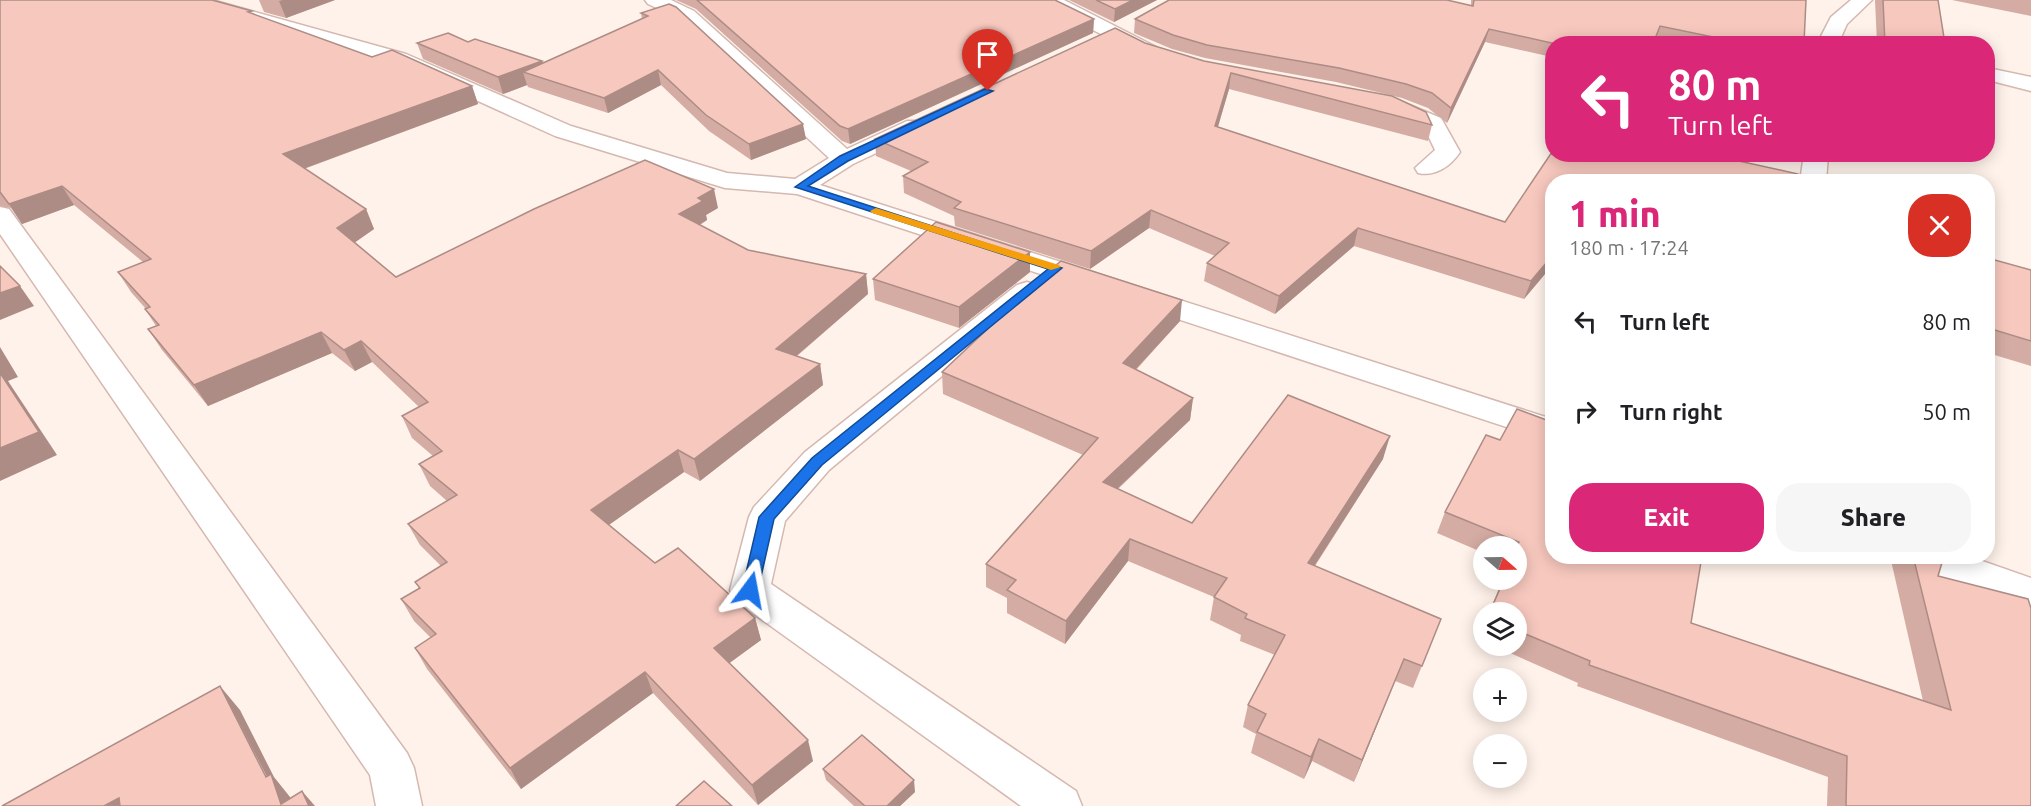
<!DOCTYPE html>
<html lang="en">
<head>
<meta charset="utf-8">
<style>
  :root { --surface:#fff; --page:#f6f6f6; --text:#202124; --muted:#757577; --accent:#db2777 }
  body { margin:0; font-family:Ubuntu,sans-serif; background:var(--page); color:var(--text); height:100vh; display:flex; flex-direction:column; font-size:22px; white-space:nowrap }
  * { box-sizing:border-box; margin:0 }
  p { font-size:20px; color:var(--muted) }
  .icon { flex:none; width:33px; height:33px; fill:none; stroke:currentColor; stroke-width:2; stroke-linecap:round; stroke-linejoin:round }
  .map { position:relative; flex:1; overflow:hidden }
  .panel { position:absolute; left:1545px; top:174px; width:450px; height:390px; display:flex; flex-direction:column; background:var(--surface); border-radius:24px; box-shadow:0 3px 15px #0003 }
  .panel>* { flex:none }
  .top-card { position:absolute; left:1545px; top:36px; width:450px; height:126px; border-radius:24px; box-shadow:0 3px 15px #0003; background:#db2777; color:#fff; overflow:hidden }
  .needle { width:39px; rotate:110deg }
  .buttons { position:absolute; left:1473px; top:536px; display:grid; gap:12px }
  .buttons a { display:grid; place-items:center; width:54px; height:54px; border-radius:50%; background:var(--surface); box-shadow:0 3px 15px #0003; font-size:30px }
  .pin { position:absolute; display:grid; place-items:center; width:51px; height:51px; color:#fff; margin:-62px -26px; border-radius:50% 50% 50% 0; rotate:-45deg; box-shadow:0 0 6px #0007 }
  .pin .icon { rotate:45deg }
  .me { position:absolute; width:66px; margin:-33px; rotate:13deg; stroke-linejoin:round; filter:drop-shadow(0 0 4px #0008) }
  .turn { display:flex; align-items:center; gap:21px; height:126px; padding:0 24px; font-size:27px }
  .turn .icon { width:78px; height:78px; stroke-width:2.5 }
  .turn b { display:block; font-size:42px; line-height:51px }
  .round { display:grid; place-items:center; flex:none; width:63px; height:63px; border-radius:24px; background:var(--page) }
  .summary { display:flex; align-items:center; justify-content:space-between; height:102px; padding:0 24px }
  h1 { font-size:36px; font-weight:800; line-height:45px; color:var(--accent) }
  .cta { display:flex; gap:12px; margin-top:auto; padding:12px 24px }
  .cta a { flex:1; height:69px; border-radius:24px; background:var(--accent); color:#fff; font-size:24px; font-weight:800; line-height:69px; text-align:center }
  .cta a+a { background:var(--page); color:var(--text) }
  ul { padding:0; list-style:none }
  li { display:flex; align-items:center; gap:18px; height:90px; padding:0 24px }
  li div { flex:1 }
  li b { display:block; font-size:22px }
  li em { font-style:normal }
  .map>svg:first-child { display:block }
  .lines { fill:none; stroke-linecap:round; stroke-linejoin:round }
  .street-casing { stroke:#d5b8b0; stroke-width:3 }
  .street { fill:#fff; fill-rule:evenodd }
  .wall { fill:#d4aca3 }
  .shaded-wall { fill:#ad8c85 }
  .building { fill:#f7c8be; stroke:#ad8c85; stroke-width:1.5 }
  .route { fill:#1a73e8; stroke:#114b97; stroke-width:1.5 }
  .slow { fill:#f59e0b }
</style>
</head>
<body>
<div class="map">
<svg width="2031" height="806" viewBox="0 0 2031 806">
  <rect width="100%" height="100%" fill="#fef2ea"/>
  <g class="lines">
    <g class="street-casing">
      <g id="street">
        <path d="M181,0H212L406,54L571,126L727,173L795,179L829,158L680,19L648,4L645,0H671L694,11L847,149L907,121H923L927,126L923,131L853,164L820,185L1552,419V442L797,194L725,188L555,136L392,62L184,4Z"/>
        <path d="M1039,0H1064L1156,47L1159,51L1156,55H1142L1042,4Z"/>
        <path d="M1851,0H1872L1847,24L1838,44H1817L1831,17Z"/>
        <path d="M1988,68L2031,77V91L1988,80Z"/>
        <path d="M1390,97L1441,118L1460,152C1451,166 1435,177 1418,173L1415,168L1435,150L1424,127L1382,109L1379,104L1382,99Z"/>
        <path d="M1804,154H1828L1826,182H1800Z"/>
        <path d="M0,207L9,209L407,753L414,768L422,806H376L370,775L0,234Z"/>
        <path d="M1027,282L1037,285L1042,291L1037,297L829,470L785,521L771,584L1076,791L1082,806H1021L736,601L730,590L749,517L754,507L805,452L1017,285Z"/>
        <path d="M1904,556H1968L2031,578V610L1909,566Z"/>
      </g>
    </g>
    <use href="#street" class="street"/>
  </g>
  <g class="wall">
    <path d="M0,0L254,15L372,57L472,86L478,104L304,169L366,209L374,229L355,242L396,277L718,208L706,215L707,220L700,225L748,250L866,274L868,294L797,356L820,364L823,385L700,481L684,472L608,525L655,563L755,618L761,640L729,663L813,761L758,805L653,693L521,789L427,669L415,648L431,638L414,621L401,599L419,588L415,582L441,566L420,545L408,524L447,501L430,486L419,464L433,456L412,438L402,416L419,407L372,362L355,371L332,353L208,406L162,350L148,329L156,326L145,309H146L131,292L118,272L143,262L74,205L22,224L11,208L0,206Z"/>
    <path d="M259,0H335L286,18L264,12Z"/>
    <path d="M676,0H1055L1094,19L1093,33L850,144L842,141L696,9Z"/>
    <path d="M1069,0H1157L1114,22Z"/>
    <path d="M1471,0H1806L1804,43V44H1672L1655,40L1654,44H1552V57L1485,42L1447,123L1428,108L1402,98L1336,82L1205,58L1172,49L1134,33L1135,19L1471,5Z"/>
    <path d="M1875,0H1938L1945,44H1877Z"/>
    <path d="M1952,0H2031V16Z"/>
    <path d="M669,4L806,139L751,160L709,131L661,85L608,113L528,87L527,85L503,94L423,59L417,43L468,42L542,61L543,63L642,19L641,13Z"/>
    <path d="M1145,43L1204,61L1432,125L1428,141L1229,89L1218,127L1505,222L1552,182V269L1550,268L1524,299L1354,246L1275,314L1204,281L1207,263L1215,256L1149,228L1090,269L955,226L954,216L904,193L903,176L911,171L876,156L875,139Z"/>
    <path d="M1030,252V272L959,328L875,300L873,279Z"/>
    <path d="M1988,252L1991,259L2031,270V366L1988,353Z"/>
    <path d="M991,317L1180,321L1136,370L1193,398L1190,420L1118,489L1192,523L1383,459L1315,566L1441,619L1413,688L1395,681L1354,782L1312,761L1304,779L1251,753L1256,734L1243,727L1248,705L1275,655L1240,641L1241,635L1210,620L1214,597L1128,561L1065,644L1007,613V598L986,587V564L1083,455L943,394L942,372L991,325Z"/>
    <path d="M1500,440L1691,623L1923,701L1890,556H1944L1938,576L2031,806H1827L1828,777L1577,686L1578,683L1492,645H1516V612H1489L1503,579H1516V546H1484V553L1437,533L1445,512Z"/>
    <path d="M1484,627V641L1479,639Z"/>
    <path d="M823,769L915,792L900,806H854L826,780Z"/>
  </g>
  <g class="shaded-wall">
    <path d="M283,0H335L286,18L279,1Z"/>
    <path d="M1133,0H1157L1114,22L1115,9Z"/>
    <path d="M1094,19L1093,33L850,144L848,129Z"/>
    <path d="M1489,29L1485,42L1447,123L1451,108Z"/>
    <path d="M542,61L547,78L523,72L527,85L503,94L498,77Z"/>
    <path d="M658,70L661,85L608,113L604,98Z"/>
    <path d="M1231,73L1229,89L1213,143L1215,126Z"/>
    <path d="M472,86L478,104L292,173L283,154Z"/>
    <path d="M803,124L806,139L751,160L749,144Z"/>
    <path d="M62,186L74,205L22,224L9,204Z"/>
    <path d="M714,189L718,208L706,215L707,220L684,234L679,214L698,198Z"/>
    <path d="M366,209L374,229L347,248L337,228Z"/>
    <path d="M1151,210L1149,228L1090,269L1091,251Z"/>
    <path d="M1358,228L1354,246L1275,314L1279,296Z"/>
    <path d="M1030,252V272L959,328V307Z"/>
    <path d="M1552,256V263L1550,268L1524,299L1531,281Z"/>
    <path d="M866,274L868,294L780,370L776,349Z"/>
    <path d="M20,286L34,306L0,320V293Z"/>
    <path d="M1182,300L1180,321L1121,385L1123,363Z"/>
    <path d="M321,332L332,353L208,406L194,385Z"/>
    <path d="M361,341L372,362L355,371L344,350Z"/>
    <path d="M0,347L18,377L8,381L57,455L0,481Z"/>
    <path d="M820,364L823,385L700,481L694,459Z"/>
    <path d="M1193,398L1190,420L1101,504L1103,482Z"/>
    <path d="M1390,436L1383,459L1302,585L1308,563Z"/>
    <path d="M678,450L684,472L599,532L591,510Z"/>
    <path d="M1130,539L1128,561L1065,644L1066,621Z"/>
    <path d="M755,618L761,640L720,670L714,648Z"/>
    <path d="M1404,659L1395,681L1354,782L1362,760Z"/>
    <path d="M645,672L653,693L521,789L510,768Z"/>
    <path d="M220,686L240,710L274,777L290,797L293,806L281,804Z"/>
    <path d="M1319,739L1312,761L1304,779L1311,757Z"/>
    <path d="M808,740L813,761L758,805L752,785Z"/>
    <path d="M914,780L915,792L900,806H887Z"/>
    <path d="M302,791L315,806H309Z"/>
    <path d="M119,798L127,806H104Z"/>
  </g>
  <g class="building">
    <path d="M0,0H212L252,11L248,12L372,57L392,50L472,86L283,154L366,209L337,228L396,277L534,209L645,160L714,189L698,198L703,201L679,214L748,250L866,274L776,349L820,364L694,459L678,450L591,510L655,563L678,548L755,618L714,648L808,740L752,785L645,672L510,768L415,648L436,634L401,599L420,588L415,582L447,562L408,524L457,495L419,464L442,451L402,416L428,402L361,341L344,350L321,332L194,385L148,329L159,325L145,309L150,307L118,272L151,259L62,186L9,204L0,192Z"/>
    <path d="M697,0H1055L1094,19L848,129L840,126Z"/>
    <path d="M1096,0H1133L1115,9Z"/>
    <path d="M1169,0H1447L1473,6L1474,0H1806L1804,43L1783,38L1782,44H1747L1660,26L1653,44H1556L1489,29L1451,108L1432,93L1406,84L1339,68L1207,45L1173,35L1135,19Z"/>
    <path d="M1883,0H1938L1945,44H1885Z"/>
    <path d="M669,4L676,7L803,124L749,144L706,115L658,70L604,98L523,72L648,16L641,13Z"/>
    <path d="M1115,28L1145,43L1204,61L1392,96L1426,112L1432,125L1231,73L1215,126L1505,222L1552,152V154H1707L1798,174L1796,182H1552V256L1531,281L1358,228L1279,296L1207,263L1229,243L1151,210L1091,251L954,208L961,202L903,176L928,162L875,139Z"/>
    <path d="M448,33L468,42L475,39L542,61L498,77L417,43Z"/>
    <path d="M936,222L1030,252L959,307L873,279Z"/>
    <path d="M1988,252L1991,253V259L2031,270V341L1988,328Z"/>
    <path d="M1061,261L1182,300L1123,363L1193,398L1103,482L1192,523L1288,395L1390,436L1308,563L1441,619L1422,666L1404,659L1362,760L1319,739L1311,757L1257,732L1266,714L1248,705L1285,635L1245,618L1247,614L1214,597L1227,578L1130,539L1066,621L1007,590L1016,580L986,564L1098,438L942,372L998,319L991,317Z"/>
    <path d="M0,266L20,286L0,293Z"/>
    <path d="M0,373L39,432L0,448Z"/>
    <path d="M1517,409L1552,422V556H1702L1691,623L1951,710L1913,556H1944L1938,576L2028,599L2031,608V806H1846L1847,756L1589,665L1590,661L1516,630V612H1490L1504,579H1516V547L1519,542L1445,512L1486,435L1500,440Z"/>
    <path d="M220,686L266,777L271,774L281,804L302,791L309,806H120L119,798L104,806H2Z"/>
    <path d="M862,735L914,780L887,806H865L823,769Z"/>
    <path d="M704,781L732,806H676Z"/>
  </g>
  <path class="route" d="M985,89L993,91L848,161L808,186L1062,268L822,465L774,519L758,590L750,597L744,595L742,590L759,517L812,458L1048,269L795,187L840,156Z"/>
  <path class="slow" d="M876,208L1059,265L1061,267L1051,270L872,213L870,211Z"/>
</svg>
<div class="buttons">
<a><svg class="needle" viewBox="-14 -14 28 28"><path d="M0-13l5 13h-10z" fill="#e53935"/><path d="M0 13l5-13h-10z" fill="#757577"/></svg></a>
<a><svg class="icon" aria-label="layers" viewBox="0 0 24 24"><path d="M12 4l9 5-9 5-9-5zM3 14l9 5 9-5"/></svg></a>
<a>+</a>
<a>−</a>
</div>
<div class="pin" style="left:988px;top:91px;background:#d93025"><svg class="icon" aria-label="arrive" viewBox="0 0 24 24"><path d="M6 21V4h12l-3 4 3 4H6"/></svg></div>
<svg class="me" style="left:750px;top:590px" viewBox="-20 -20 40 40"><path d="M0-17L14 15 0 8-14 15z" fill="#1a73e8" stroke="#fff" stroke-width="4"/></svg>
<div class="top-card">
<div class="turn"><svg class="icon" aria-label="left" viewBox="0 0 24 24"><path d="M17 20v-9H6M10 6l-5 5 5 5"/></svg><div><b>80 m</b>Turn left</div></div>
</div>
<section class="panel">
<div class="summary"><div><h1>1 min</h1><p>180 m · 17:24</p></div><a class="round" style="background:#d93025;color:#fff"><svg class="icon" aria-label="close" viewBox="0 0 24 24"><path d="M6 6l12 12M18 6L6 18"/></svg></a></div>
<ul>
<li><svg class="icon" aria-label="left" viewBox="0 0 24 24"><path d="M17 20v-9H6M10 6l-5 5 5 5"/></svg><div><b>Turn left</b></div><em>80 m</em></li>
<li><svg class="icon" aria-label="right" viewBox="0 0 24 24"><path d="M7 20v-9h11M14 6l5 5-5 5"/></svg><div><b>Turn right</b></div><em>50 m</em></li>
</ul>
<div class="cta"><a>Exit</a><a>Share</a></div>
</section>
</div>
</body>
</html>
